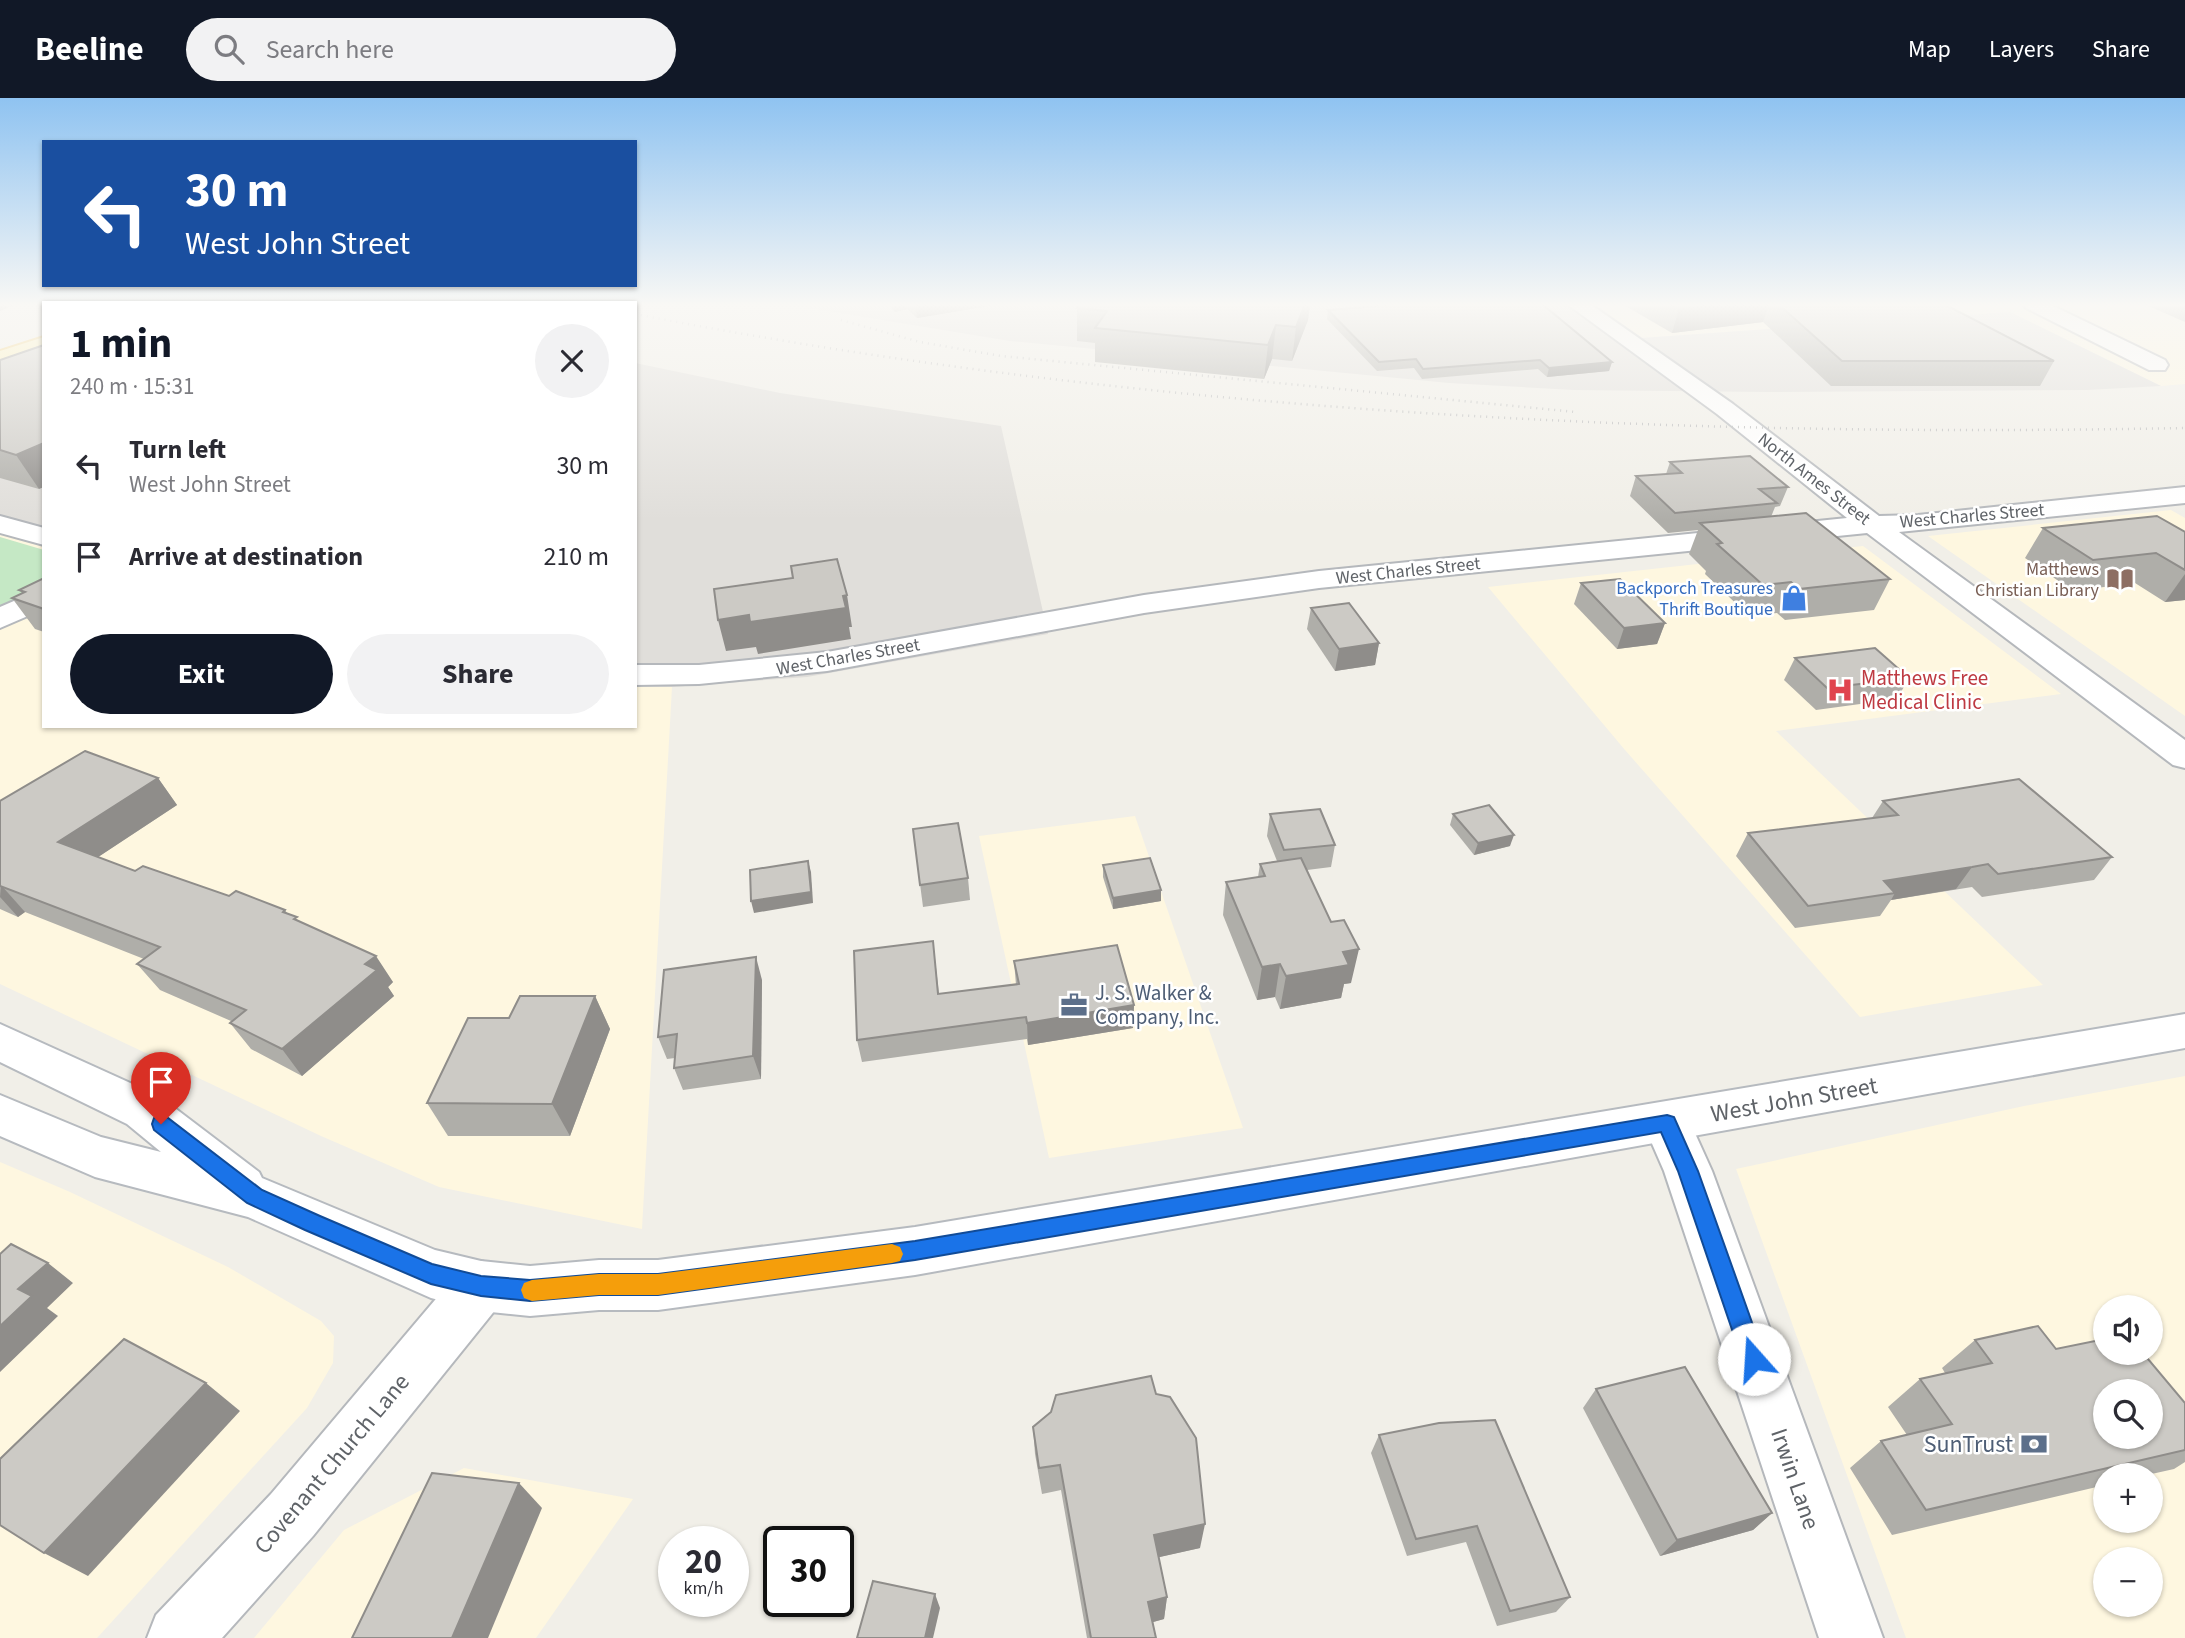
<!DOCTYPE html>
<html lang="en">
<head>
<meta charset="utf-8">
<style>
  :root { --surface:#fff; --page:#f2f2f3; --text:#2b2b33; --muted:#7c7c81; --accent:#111827 }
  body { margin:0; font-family:"Source Sans 3",sans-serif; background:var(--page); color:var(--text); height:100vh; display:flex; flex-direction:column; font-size:26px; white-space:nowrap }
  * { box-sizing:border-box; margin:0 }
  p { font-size:23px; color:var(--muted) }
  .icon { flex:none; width:38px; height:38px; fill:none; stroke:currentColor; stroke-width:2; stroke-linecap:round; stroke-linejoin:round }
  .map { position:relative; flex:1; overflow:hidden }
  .side { position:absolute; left:42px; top:203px; width:595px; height:427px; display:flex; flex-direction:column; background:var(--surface); border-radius:0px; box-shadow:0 2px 5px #0004 }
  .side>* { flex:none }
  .top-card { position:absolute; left:42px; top:42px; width:595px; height:147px; border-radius:0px; box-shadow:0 2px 5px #0004; background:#1a4fa0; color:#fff; overflow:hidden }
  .fabs { position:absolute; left:2093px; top:1197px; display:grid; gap:14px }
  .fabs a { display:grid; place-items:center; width:70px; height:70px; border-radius:50%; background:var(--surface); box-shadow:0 2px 5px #0004; font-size:35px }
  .speed { position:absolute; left:658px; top:1428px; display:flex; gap:14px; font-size:35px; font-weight:700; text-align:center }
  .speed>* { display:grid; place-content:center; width:91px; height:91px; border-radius:50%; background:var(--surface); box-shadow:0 2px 5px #0004; line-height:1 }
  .speed small { font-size:18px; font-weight:400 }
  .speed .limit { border:4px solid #111; border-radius:10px; background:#fff; color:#111 }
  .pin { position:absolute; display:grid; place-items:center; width:60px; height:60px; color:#fff; margin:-72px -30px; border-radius:50% 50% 50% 0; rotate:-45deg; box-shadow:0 0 7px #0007 }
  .pin .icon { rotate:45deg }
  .me { position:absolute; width:77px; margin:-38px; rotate:341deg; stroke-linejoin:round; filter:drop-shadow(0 0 5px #0008) }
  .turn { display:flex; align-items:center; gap:24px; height:147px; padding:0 28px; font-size:32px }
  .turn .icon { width:91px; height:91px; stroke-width:2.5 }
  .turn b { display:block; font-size:49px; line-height:60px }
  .round { display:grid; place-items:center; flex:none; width:74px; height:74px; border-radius:37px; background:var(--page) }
  .headline { display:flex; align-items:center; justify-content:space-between; height:119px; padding:0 28px }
  h1 { font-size:42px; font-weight:700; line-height:52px; color:var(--accent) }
  .primary-button { display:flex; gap:14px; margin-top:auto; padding:14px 28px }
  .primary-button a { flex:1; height:80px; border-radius:42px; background:var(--accent); color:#fff; font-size:28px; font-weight:700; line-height:80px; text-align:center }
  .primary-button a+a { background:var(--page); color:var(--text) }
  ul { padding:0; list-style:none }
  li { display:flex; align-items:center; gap:21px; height:91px; padding:0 28px }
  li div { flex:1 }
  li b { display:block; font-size:26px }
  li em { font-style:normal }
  header { display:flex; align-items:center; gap:42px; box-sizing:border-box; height:98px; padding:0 35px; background:var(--accent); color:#fff }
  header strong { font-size:33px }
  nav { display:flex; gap:38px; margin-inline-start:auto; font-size:24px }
  .search { width:490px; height:63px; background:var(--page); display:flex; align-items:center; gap:18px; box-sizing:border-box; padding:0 24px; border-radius:38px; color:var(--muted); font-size:26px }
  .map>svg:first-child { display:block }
  .commercial { fill:#fef7e0; fill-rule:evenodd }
  .industrial { fill:#e0deda }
  .green { fill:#c5e8c5 }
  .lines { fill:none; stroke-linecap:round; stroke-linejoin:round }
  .minor-casing { stroke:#b5b8bc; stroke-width:4 }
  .secondary-casing { stroke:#b6babf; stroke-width:4 }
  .primary-casing { stroke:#f2c960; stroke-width:4 }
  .minor { fill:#fff; fill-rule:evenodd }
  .secondary { fill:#fff; fill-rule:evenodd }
  .primary { fill:#fff2af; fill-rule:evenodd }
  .rail { stroke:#b6b7b8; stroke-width:2.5; stroke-dasharray:1 5; stroke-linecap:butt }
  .wall { fill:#afaea9 }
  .shaded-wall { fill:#8f8d8a }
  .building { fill:#cccac5; stroke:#8f8d8a; stroke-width:2; fill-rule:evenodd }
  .route { fill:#1a73e8; stroke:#114b97; stroke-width:2 }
  .slow { fill:#f59e0b }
  .labels { text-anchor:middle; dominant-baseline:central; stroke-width:5; stroke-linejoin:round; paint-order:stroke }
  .far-street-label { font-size:18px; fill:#5f6368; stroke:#fff }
  .far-education-label { font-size:18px; fill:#785e54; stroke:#fff; text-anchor:end }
  .far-shop-label { font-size:18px; fill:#366cbe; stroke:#fff; text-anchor:end }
  .health-label { font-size:21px; fill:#be3a42; stroke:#fff; text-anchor:start }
  .service-label { font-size:21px; fill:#4e5e75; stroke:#fff; text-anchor:start }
  .near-street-label { font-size:24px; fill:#5f6368; stroke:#fff }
  .near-service-label { font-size:24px; fill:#4e5e75; stroke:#fff; text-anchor:end }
</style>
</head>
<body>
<header>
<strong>Beeline</strong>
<div class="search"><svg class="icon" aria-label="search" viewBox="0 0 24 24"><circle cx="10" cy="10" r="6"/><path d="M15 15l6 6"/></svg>Search here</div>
<nav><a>Map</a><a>Layers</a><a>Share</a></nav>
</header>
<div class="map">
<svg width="2185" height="1540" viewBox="0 0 2185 1540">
  <rect width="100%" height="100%" fill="#f1efe8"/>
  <g class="commercial">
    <path d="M1568,206H2185V286L2161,288L2010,214L1613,242Z"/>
    <path d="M2171,412L2185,420V618L1928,438Z"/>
    <path d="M0,434L44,447V628H635V588L672,589L642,1131L439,1089L321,1038L0,886Z"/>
    <path d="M1863,448L2061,596L1776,633L2043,887L1860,919L1625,652L1488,489Z"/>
    <path d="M1135,718L1243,1030L1049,1060L979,738Z"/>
    <path d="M2185,978V1540H1906L1736,1071L2024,1008ZM2105,1209H2151V1255H2105ZM2105,1293H2151V1339H2105ZM2105,1377H2151V1423H2105ZM2105,1461H2151V1507H2105Z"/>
    <path d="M0,1064L70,1094L228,1169L321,1223L334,1238L333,1265L307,1310L97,1540H0Z"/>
    <path d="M464,1370L633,1401L536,1540H254L344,1432Z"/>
  </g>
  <g class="industrial">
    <path d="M785,206H1568L1613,242L2010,214L2161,288L2087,292L1768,294L1574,292L1449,285L1010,243Z"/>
    <path d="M44,254V447L0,434V269Z"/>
    <path d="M635,265L780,295L1001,328L1048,536L807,579L672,589L635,588Z"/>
  </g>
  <path class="green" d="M0,439L44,452V489L0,510Z"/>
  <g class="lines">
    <g class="minor-casing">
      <g id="minor">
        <path d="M1567,206H1590L1733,306L1879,418L1918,417L2185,389V405L1899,434L2185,642V670L2173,667L1867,435L1319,490L1144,515L827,573L699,586L635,587V567H699L827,554L1144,497L1319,473L1847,420L1717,316Z"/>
        <path d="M2023,206H2049L2165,262L2168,267L2165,272H2149L2026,210Z"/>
        <path d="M0,418L44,430V447L0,435Z"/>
        <path d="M44,490V511L0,530V509Z"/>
        <path d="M1667,1005L1684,1011L1712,1073L1883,1540H1819L1664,1073L1643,1025L1650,1011Z"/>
        <path d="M481,1163L500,1170L507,1188L500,1206L313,1438L222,1540H147L156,1517L271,1396L462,1170Z"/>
      </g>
    </g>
    <g class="secondary-casing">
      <path id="secondary" d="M2185,916V950L915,1177L658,1212H599L530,1218L481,1213L431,1200L248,1119L95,1079L0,1038V997L101,1039L161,1054L127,1026L0,964V926L159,998L259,1074L262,1080L435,1152L481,1163L530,1168L599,1162H658L915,1129Z"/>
    </g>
    <g class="primary-casing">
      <path id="primary" d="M44,239V252L0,266V253Z"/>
    </g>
    <use href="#minor" class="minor"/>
    <use href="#secondary" class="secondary"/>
    <use href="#primary" class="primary"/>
    <g class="rail">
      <path d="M635,216C1145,315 1666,340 2185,330"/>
      <path d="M841,222L920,244L1001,258L1576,314"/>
    </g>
  </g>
  <g class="wall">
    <path d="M888,206H1000L917,220L907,211L895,214Z"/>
    <path d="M1080,206H1310L1308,222L1292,263L1272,261L1264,281L1095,264V245L1077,243V210Z"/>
    <path d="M1622,206H1944L2054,263L2040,288H1831L1763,224L1672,235Z"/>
    <path d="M2144,206H2185V224Z"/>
    <path d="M1328,212L1612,264L1609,273L1547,279L1538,271L1422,281L1414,270L1377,273L1327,221Z"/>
    <path d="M0,262L39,391L0,380Z"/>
    <path d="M1670,364L1788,389L1780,408L1775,409L1771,419L1890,481L1874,512L1785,522L1777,515L1749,518L1705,476L1706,473L1689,456L1698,432L1668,435L1630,398L1636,378L1666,376Z"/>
    <path d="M2043,430L2185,434V502L2165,504L2135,485L2073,493L2025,460Z"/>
    <path d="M44,480V534L35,531L12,500L22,495L19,492Z"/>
    <path d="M1581,485L1665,525L1657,546L1617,551L1574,506Z"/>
    <path d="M1311,510L1379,545L1375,567L1335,573L1307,531Z"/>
    <path d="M1795,560L1909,580L1897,601L1816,612L1784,582Z"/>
    <path d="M158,680L177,707L98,759L135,773L285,812L287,815L301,824L393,884L388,889L394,898L302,978L251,951L230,925L231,923L160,892L137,866L144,861L25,814L18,819L0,811V703Z"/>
    <path d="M1883,703L2112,759L2094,782L1982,799L1972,789L1891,802L1880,818L1795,830L1736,758L1748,735L1872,720Z"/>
    <path d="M1270,716L1335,747L1331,769L1307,772L1351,885L1344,886L1341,900L1280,911L1275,899L1257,902L1223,817L1226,784L1258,779L1260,766L1277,763L1267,738Z"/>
    <path d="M1453,716L1510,748L1474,757L1450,727Z"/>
    <path d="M913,731L968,780L970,802L923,809Z"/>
    <path d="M1103,767L1161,792V803L1113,811L1103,779Z"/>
    <path d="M933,843L939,896L1016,887L1014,863L1134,907L1133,930L1028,947L1027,941L862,964L857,942Z"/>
    <path d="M762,882L761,981L683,992L674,970L675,960L667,961L658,939Z"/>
    <path d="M595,898L610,931L570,1038H448L427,1005L509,920Z"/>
    <path d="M1975,1242L2056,1251L2185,1305V1364L2174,1371L2147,1377H2105V1387L1892,1437L1850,1370L1881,1343L1907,1337L1888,1309L1920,1281L1945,1275L1942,1270Z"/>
    <path d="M1596,1291L1772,1415L1753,1432L1660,1458L1583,1310Z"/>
    <path d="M1156,1296L1200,1450L1159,1459L1167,1499L1164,1521L1153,1524L1156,1540H1087L1061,1392L1042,1396L1035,1356L1033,1329Z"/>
    <path d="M1379,1337L1570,1499L1556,1514L1497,1528L1466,1444L1407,1458L1371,1355Z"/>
  </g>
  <g class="shaded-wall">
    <path d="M0,206H16L0,213Z"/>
    <path d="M894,206H907V211L895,214Z"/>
    <path d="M916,206H1000L917,220Z"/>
    <path d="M1305,206H1310L1308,222L1292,263L1296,229Z"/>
    <path d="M1721,206H1769L1763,224L1672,235L1679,211Z"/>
    <path d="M1276,227L1272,261L1264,281L1268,247Z"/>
    <path d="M1612,264L1609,273L1547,279L1549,270Z"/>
    <path d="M44,345V389L39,391L16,357Z"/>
    <path d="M2185,476V502L2165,504Z"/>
    <path d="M847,497L852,529H849L851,541L758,556L756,549L726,553L718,522Z"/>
    <path d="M1665,525L1657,546L1617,551L1624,530Z"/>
    <path d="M1379,545L1375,567L1335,573L1339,551Z"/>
    <path d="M158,680L177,707L80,771L58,744Z"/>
    <path d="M1514,737L1510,748L1474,757L1478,745Z"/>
    <path d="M808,763L811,774L813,805L754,815L751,803Z"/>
    <path d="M1972,769L1956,791L1891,802L1895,795L1884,783Z"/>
    <path d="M1,787L25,814L18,819L0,799Z"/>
    <path d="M1161,792V803L1113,811V800Z"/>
    <path d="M1359,851L1351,885L1344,886L1341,900L1280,911L1286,878L1343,854Z"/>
    <path d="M376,858L393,884L388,889L394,898L302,978L282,951L365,866Z"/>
    <path d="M756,859L762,882L761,981L753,958Z"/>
    <path d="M1280,866L1275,899L1257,902L1262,869Z"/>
    <path d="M595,898L610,931L570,1038L552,1006Z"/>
    <path d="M1134,907L1133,930L1028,947L1027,925Z"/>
    <path d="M48,1165L73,1185L47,1210L58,1218L0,1274V1228L18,1191Z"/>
    <path d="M206,1285L240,1313L88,1478L44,1455Z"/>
    <path d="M519,1385L542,1410L488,1540H452Z"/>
    <path d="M1772,1415L1753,1432L1660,1458L1677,1442Z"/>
    <path d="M1205,1426L1200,1450L1151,1461L1154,1437Z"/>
    <path d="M935,1496L940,1510L933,1540H925Z"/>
    <path d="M1167,1499L1164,1521L1146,1526L1148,1504Z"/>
  </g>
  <g class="building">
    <path d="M1080,206H1305L1296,229L1276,227L1268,247L1095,230L1107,213L1077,210Z"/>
    <path d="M1401,206H1542L1612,264L1549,270L1540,262L1423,271L1416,261L1379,264L1328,212Z"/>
    <path d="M1670,206H1721L1679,211Z"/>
    <path d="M1778,206H1944L2054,263H1842Z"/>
    <path d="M44,247V345L16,357L0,352V262Z"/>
    <path d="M1750,358L1788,389L1759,391L1777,405L1675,415L1636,378L1682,375L1670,364Z"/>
    <path d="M1806,415L1890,481L1799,491L1791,484L1763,487L1717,446L1722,445L1700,425Z"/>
    <path d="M2157,418L2185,434V472L2156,455L2093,462L2043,430Z"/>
    <path d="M837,461L847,497L843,498L846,510L750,524L749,517L718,522L714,491L793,480L791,468Z"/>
    <path d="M44,480V511L12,500L25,494L19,492Z"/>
    <path d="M1620,481L1665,525L1624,530L1581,485Z"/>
    <path d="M1349,505L1379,545L1339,551L1311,510Z"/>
    <path d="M1875,550L1909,580L1827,590L1795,560Z"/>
    <path d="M85,653L158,680L58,744L135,773L143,768L229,798L236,793L285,812L283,814L297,819L294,821L376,858L365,866L377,872L282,951L230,925L246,912L137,866L160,849L0,788V703Z"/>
    <path d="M2019,681L2112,759L1998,776L1988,766L1972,769L1884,783L1895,795L1808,808L1748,735L1898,717L1883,703Z"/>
    <path d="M1489,707L1514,737L1478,745L1453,716Z"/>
    <path d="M1320,711L1335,747L1284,752L1270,716Z"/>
    <path d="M958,725L968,780L920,787L913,731Z"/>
    <path d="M1150,760L1161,792L1113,800L1103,767Z"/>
    <path d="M1301,760L1331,824L1344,822L1359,851L1343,854L1349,867L1286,878L1280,866L1262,869L1226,784L1265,778L1260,766Z"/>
    <path d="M808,763L811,794L751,803L750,772Z"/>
    <path d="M933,843L938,896L1019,886L1014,863L1117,847L1134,907L1027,925L1026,919L857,942L854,853Z"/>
    <path d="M756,859L753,958L674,970L677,936L658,939L664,872Z"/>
    <path d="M520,898H595L552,1006L427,1005L468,920H509Z"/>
    <path d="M11,1146L48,1165L18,1191L32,1198L0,1228V1156Z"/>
    <path d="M2038,1228L2056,1251L2105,1241V1255H2143L2185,1305V1352L1926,1412L1881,1343L1952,1326L1920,1281L1992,1265L1975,1242ZM2105,1293H2151V1339H2105Z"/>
    <path d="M124,1241L206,1285L44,1455L0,1427V1361Z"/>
    <path d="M1685,1269L1772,1415L1677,1442L1596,1291Z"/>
    <path d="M1151,1278L1156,1296L1170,1299L1196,1340L1205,1426L1154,1437L1167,1499L1148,1504L1156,1540H1091L1060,1367L1039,1370L1033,1329L1051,1314L1056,1297Z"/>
    <path d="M1495,1322L1570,1499L1510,1513L1477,1428L1416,1441L1379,1337L1439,1325Z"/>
    <path d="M432,1375L519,1385L452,1540H352Z"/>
    <path d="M873,1483L935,1496L925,1540H857Z"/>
  </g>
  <linearGradient id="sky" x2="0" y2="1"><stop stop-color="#8fc3f1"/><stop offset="0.49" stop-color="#f9f8f5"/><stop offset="1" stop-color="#f9f8f5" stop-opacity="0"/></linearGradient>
  <rect width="2185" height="422" fill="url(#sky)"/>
  <path class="route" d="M1667,1017L1674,1019L1698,1073L1765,1261L1762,1269L1754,1272L1745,1269L1742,1261L1678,1073L1661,1034L915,1162L658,1197H599L530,1203L481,1198L431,1186L305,1132L247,1105L154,1032L152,1026L154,1020L161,1018L168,1020L262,1092L320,1118L432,1166L481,1178L530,1182L599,1176H658L915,1143Z"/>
  <path class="slow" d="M892,1146L900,1149L903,1156L900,1163L892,1165L658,1197H599L532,1203L524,1200L521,1192L524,1185L532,1182L599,1176H658Z"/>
  <defs>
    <g id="library-bare" transform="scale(2.1)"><path d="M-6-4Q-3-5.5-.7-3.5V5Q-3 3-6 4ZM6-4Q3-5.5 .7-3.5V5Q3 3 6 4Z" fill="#8d6e63" stroke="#fff" stroke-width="2.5" paint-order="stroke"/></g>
    <g id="shop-bare" transform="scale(2.1)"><path d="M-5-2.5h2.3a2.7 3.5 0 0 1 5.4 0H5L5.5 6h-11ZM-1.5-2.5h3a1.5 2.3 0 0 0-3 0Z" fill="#3f7fe0" stroke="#fff" stroke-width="2.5" paint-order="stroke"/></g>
    <g id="hospital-bare" transform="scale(2.1)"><path d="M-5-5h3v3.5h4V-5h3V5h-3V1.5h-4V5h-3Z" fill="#e0444e" stroke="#fff" stroke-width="2.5" paint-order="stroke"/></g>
    <g id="office-bare" transform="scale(2.1)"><path d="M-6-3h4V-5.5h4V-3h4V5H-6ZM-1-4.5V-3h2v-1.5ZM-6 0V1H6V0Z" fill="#5c6f8a" stroke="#fff" stroke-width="2.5" paint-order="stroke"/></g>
    <g id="bank-bare" transform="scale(2.1)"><path d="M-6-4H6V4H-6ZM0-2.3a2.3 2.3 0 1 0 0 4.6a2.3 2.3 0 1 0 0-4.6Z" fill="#5c6f8a" stroke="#fff" stroke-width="2.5" paint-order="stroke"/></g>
  </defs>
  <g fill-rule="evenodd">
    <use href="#library-bare" x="2120" y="481"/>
    <use href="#shop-bare" x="1794" y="500"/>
    <use href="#hospital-bare" x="1840" y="592"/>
    <use href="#office-bare" x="1074" y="907"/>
    <use href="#bank-bare" x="2034" y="1346"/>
  </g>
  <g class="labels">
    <g class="far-street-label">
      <text transform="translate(1814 381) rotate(38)">North Ames Street</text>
      <text transform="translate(1972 418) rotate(-5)">West Charles Street</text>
      <text transform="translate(1408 473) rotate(-6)">West Charles Street</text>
      <text transform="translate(848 559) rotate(-10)">West Charles Street</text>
    </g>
    <g class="far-education-label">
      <text x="2099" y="471">Matthews<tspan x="2099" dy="21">Christian Library</tspan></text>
    </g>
    <g class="far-shop-label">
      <text x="1773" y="490">Backporch Treasures<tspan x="1773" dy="21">Thrift Boutique</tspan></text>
    </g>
    <g class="health-label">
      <text x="1861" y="580">Matthews Free<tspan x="1861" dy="24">Medical Clinic</tspan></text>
    </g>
    <g class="service-label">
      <text x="1095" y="895">J. S. Walker &amp;<tspan x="1095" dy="24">Company, Inc.</tspan></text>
    </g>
    <g class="near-street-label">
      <text transform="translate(1794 1002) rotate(-10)">West John Street</text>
      <text transform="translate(332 1366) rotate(-50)">Covenant Church Lane</text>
      <text transform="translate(1795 1381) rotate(71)">Irwin Lane</text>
    </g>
    <g class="near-service-label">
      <text x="2013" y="1346">SunTrust</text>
    </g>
  </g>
</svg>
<div class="fabs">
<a><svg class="icon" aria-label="sound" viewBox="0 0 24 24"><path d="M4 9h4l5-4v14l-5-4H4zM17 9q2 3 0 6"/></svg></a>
<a><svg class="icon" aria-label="search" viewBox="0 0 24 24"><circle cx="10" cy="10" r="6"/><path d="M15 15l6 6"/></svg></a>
<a>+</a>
<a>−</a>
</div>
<div class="speed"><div>20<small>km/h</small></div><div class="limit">30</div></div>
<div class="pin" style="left:161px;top:1026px;background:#d93025"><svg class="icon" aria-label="arrive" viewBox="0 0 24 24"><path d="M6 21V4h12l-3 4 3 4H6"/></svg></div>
<svg class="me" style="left:1754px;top:1261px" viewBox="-20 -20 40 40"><circle r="19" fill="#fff"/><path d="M0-13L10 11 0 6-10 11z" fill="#1a73e8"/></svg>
<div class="top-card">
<div class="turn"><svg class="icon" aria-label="left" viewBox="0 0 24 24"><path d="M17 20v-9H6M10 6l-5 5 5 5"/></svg><div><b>30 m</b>West John Street</div></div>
</div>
<section class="side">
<div class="headline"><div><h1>1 min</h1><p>240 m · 15:31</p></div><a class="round"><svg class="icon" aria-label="close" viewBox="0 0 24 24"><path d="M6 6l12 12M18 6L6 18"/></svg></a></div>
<ul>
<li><svg class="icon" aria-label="left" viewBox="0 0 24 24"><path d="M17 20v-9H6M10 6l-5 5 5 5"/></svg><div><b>Turn left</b><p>West John Street</p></div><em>30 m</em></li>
<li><svg class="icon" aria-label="arrive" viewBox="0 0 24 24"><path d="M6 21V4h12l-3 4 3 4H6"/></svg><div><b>Arrive at destination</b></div><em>210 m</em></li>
</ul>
<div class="primary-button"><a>Exit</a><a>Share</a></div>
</section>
</div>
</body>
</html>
